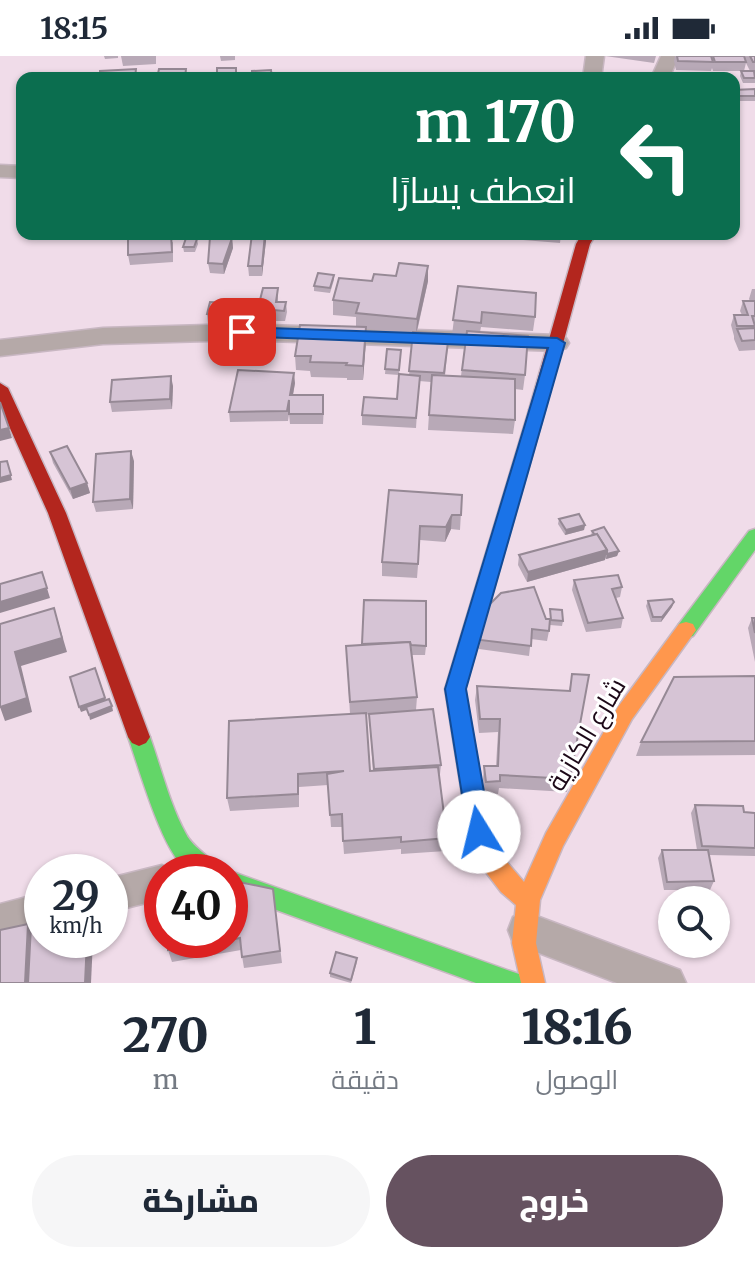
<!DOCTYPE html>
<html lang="ar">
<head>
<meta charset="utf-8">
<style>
  :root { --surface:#fff; --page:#f6f6f7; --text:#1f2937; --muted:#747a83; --accent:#665260 }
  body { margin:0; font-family:Merriweather,Cairo,serif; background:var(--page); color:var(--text); direction:rtl; height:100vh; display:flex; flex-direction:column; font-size:30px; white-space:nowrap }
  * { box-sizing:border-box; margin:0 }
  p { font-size:26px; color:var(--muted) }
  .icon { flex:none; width:44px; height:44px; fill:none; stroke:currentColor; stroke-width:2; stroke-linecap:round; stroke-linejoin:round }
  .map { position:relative; height:927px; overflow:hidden; direction:ltr }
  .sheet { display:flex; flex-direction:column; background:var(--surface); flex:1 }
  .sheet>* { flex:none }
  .banner { position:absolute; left:16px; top:16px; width:724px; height:168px; border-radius:16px; box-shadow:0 2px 6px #0004; direction:rtl; background:#0b6e4f; color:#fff; overflow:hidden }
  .controls { position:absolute; left:658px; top:830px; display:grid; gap:16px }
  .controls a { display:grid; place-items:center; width:72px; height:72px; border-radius:50%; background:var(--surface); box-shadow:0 2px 6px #0004; font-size:40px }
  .speed { position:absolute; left:24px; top:798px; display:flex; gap:16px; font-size:40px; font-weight:700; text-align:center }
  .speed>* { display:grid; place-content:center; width:104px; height:104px; border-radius:50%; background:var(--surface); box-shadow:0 2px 6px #0004; line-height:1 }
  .speed small { font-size:20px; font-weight:400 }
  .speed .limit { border:12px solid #d22; background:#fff; color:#111 }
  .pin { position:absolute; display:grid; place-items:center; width:68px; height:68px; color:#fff; margin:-34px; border-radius:16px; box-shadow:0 4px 12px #0006 }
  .me { position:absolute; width:88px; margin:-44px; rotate:351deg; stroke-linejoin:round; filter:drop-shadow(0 0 6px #0008) }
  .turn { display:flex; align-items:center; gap:28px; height:168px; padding:0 32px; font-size:36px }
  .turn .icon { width:104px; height:104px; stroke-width:2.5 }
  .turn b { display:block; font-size:56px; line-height:68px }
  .eta { display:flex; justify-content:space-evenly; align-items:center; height:136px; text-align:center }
  .eta b { font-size:48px; font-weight:800; line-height:56px }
  .action { display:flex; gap:16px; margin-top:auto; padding:16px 32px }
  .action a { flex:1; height:92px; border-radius:48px; background:var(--accent); color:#fff; font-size:32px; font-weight:800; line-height:92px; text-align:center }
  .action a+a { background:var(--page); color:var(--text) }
  .status { display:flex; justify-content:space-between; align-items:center; height:56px; padding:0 40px; background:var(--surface); direction:ltr }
  .status svg { height:22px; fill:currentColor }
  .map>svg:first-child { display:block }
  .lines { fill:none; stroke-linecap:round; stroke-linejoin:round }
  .street-casing { stroke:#c8b7c2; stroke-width:3 }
  .fast-casing { stroke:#c8b7c2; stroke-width:3 }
  .slow-casing { stroke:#c8b7c2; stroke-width:3 }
  .jam-casing { stroke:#c8b7c2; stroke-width:3 }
  .street { fill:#b5a9a8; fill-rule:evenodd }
  .fast { fill:#63d668; fill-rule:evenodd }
  .slow { fill:#ff974d; fill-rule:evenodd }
  .jam { fill:#b3261e; fill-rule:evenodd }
  .wall { fill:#b8a9b7; fill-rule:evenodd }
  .shaded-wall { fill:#968995 }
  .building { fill:#d6c4d5; stroke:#968995; stroke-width:2 }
  .route { fill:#1a73e8; stroke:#114b97; stroke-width:2 }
  .labels { text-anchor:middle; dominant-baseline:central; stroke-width:6; stroke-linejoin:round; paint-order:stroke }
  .street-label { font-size:26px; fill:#1c0817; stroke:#fff }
</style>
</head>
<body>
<div class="status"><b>18:15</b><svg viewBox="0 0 49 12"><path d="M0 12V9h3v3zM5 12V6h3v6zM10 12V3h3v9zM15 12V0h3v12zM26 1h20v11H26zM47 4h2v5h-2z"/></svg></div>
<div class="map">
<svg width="755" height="927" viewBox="0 0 755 927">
  <rect width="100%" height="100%" fill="#f0dce9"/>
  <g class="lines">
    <g class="street-casing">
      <g id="street">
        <path d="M586,0H604L601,22H583Z"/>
        <path d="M661,0H679L669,22H651Z"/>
        <path d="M0,109L22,110V122L0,121Z"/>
        <path d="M242,268L557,279L566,282L569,287L566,292L557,295L242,284L103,288L0,300V284L103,272Z"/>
        <path d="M162,809L176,816H162V843L110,856V822Z"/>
        <path d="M42,837V873L0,884V848Z"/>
        <path d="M526,856L680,914L686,927H617L513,887L508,874L513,861Z"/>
      </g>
    </g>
    <g class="fast-casing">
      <g id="fast">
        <path d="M755,473V494L693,580L686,582L679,580L676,574L679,568L749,475Z"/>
        <path d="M139,672L146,675L150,681C161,712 170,749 186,778C194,794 213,800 219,816C210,816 196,818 188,814C163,800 139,711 128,681L132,675Z"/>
        <path d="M230,815L510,915L519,918L522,927H476L230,837V816H227Z"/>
      </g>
    </g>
    <g class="slow-casing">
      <path id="slow" d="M537,348L545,354L465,633L490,776L501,799L524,826L546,777L618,651L679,568L686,566L693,568L696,574L632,663L563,790L540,844L536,887L545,927H521L512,887L516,849L501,836L485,815L468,776L445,633L529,354Z"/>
    </g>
    <g class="jam-casing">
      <g id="jam">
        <path d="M582,178H596L590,188L545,354L537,360L529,354L576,188Z"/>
        <path d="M0,327L8,332L66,457L150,681L146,687L139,690L132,687L128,681L48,457L0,350Z"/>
      </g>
    </g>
    <use href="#street" class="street"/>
    <use href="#fast" class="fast"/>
    <use href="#slow" class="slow"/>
    <use href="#jam" class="jam"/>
  </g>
  <g class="wall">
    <path d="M104,0H118V2L105,3Z"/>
    <path d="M121,0H156V8L123,10Z"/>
    <path d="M220,0H235V4L221,5Z"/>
    <path d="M605,0H656L654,7Z"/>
    <path d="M675,0H755V27H743L740,20L741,15H713L712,12L711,15L676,14L674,5ZM746,7L750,15H744Z"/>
    <path d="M755,33V45H734V34Z"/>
    <path d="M252,178H266V185L262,220H249L248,210Z"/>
    <path d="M326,178H350L349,181Z"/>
    <path d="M511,178H561L560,187L511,183Z"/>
    <path d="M232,182L233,192L224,218L210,217L208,207Z"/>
    <path d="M197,183L198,188L195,196H184L183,191Z"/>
    <path d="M173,186V206L130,209L128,199Z"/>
    <path d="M334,219V224L330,237L314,235V230Z"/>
    <path d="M372,225H428L417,276L449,278L445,320H461L466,280L452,279L458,230L535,261L533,275L481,271L480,276L525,319L523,334L515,333V364L513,378L428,374L431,326L419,325L416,372L362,369V359L397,343L409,319L413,278L366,273L363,324H347V322L311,321L310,315L296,314L295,300L356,271V261L333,259V244Z"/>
    <path d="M278,232V246H286L287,256L285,265H274L273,271L208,268L207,258L259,248Z"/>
    <path d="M752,233H755V294L739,295L734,283V280L731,269L734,259H742L740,255L743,245H750L749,243Z"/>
    <path d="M387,293L401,294L399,319L385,318Z"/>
    <path d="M295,327L293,339L324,349L323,368H290L289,358L288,365L230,366L229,356Z"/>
    <path d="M173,330L172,353L112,356L110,346Z"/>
    <path d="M50,396L87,427L90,437L73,443L53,407Z"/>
    <path d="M134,405L133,453L96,456L93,446Z"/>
    <path d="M389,434L462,439L460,474L451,473L445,486L420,484L417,522L382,520V506Z"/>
    <path d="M559,463L585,469L584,474L565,479L558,468Z"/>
    <path d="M592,475L619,495L617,500L606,503L605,502V504L527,526L518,509L519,499L591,480Z"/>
    <path d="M574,524L622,531L620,541L616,542L623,562L621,572L586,576L572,534Z"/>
    <path d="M648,545L674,546L672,551L661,566H651L646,550Z"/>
    <path d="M550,553L563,565L562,570L550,569Z"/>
    <path d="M484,554L549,575L547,585L531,583L529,600L479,593Z"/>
    <path d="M752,562H755V606L748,572Z"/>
    <path d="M346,590H426L425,599H412L417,641L416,654L441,709L440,718H439L447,782L446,795L401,798V793L344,798L342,771H331L328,729L299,731V751L230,755L227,742L350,658ZM369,658L373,715H370L366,659Z"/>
    <path d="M572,618L570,723L567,736L499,732L498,738L484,739L483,723L484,710H496L498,676L479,677L475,644L477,630L569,635Z"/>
    <path d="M755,620V699L636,700L641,686Z"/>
    <path d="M695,749L744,756L755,757V800L709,799L714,825L710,834H664L658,802L662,794H697L691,757Z"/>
    <path d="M273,833L282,907L244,912L241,894L172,906L168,894Z"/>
    <path d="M357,906L351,927L330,921V917Z"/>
  </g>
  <g class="shaded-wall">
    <path d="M265,178L266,185L262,220V210Z"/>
    <path d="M232,182L233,192L224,218L223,208Z"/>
    <path d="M428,210V225L416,278L417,263Z"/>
    <path d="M366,271V286L363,324V310Z"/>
    <path d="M294,317L295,327L291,349L290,339Z"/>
    <path d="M171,320L173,330L172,353L170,343Z"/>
    <path d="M9,372L12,382L0,385V374Z"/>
    <path d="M131,395L134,405L133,453L130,443Z"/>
    <path d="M7,405L12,424L0,427V422Z"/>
    <path d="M87,427L90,437L73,443L70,433Z"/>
    <path d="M452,459L451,473L445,486L446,471Z"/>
    <path d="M585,469L584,474L565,479L566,474Z"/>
    <path d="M607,494L605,504L527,526L528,516Z"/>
    <path d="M619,495L617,500L606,503L607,498Z"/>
    <path d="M42,516L50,542L0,557V546Z"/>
    <path d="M674,546L672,551L661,566L662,561Z"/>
    <path d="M54,552L67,596L21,610L32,656L5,665L0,651L15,596Z"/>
    <path d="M105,642L106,647L81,656L79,651Z"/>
    <path d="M112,650L113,655L90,664L89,659Z"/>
    <path d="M28,868L34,879L32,927H25Z"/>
    <path d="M87,884H93L91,927H85Z"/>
  </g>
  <g class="building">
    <path d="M677,0H711L713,6L678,5Z"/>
    <path d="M713,0H744L746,6H715Z"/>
    <path d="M750,0H755V6H753Z"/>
    <rect x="217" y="12" width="19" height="10"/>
    <path d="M136,13L135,22H100V15Z"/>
    <path d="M159,13H186L185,22H157Z"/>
    <path d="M271,14L272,22H252V15Z"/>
    <path d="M741,15H754L755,22H744Z"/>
    <path d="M273,18H290L291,22H273Z"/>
    <rect x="244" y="19" width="7" height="3"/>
    <path d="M755,33V40H736L734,37V34Z"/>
    <path d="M141,178H171L172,196L128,199V179Z"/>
    <path d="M252,178H265L262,210H248Z"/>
    <path d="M210,181L232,182L223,208L208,207Z"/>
    <path d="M186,182L197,183L194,191H183Z"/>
    <path d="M399,207L428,210L417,263L356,257L359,247L333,244L339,222L372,225L374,218L396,220Z"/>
    <path d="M318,217L334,219L330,232L314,230Z"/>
    <path d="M458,230L536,237L535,261L482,256L481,267L453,264Z"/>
    <path d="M263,232H278L276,246H286L284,255L274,254L272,261L207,258L210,246L259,248Z"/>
    <path d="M743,245H755V260H752L755,270H737L734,259H748Z"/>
    <path d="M300,269L366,271L363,310L346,309L347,307L310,306L311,300H295Z"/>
    <path d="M755,272V284L742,285L737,273Z"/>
    <path d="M467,275L528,280L525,319L462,314Z"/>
    <path d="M413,276L449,278L444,317L409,315Z"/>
    <path d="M387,293L401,294L399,314L385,313Z"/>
    <path d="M238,314L294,317L290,339H323V358H289V344L287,355L229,356Z"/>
    <path d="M399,318L420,320L416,362L362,359L364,341L397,343Z"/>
    <path d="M432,319L515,323V364L429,359Z"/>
    <path d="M171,320L170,343L110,346L112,324Z"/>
    <path d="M0,346L9,372L0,374Z"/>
    <path d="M67,390L87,427L70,433L50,396Z"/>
    <path d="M131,395L130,443L93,446L96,398Z"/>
    <path d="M7,405L11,419L0,422V406Z"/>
    <path d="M389,434L462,439L461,459H452L446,471L420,470L418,508L382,506Z"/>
    <path d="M579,458L585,469L566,474L559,463Z"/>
    <path d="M604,471L619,495L607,498V494L597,478L595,479L592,475Z"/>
    <path d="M597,478L607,494L528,516L519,499Z"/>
    <path d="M42,516L47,532L0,546V528Z"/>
    <path d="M618,519L622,531L612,533L623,562L588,567L574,524Z"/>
    <path d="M534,531L546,563H550L549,575L532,573L531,590L480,584L484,554L501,537Z"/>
    <path d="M672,543L674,546L662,561H653L648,545Z"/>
    <path d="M364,544L426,545V590L411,589L410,586L362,588Z"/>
    <path d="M54,552L62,582L15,596L27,642L0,651V568Z"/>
    <path d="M550,553L562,554L563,565L551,564Z"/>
    <path d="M752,562H755V577Z"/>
    <path d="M410,586L417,641L350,646L346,590Z"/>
    <path d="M95,612L105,642L79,651L70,621Z"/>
    <path d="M572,618L589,619L570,723L500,719V725L486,726L484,710H498L500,663H480L477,630L570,635Z"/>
    <path d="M755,620V685L641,686L674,621Z"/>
    <path d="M109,643L112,650L89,659L86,651Z"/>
    <path d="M433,653L441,709L374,713L369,658Z"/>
    <path d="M366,657L370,715L438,711L447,782L401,786V781L343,785L342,758L330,759L327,718L344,715L298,718V738L227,742L229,665Z"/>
    <path d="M695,749L743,750L744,756L755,757V792L702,790Z"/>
    <path d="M662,794H708L714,825L667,826Z"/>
    <path d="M230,825H234L273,833L280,895L242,901L240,882L230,884Z"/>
    <path d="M28,868L25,927H0V874Z"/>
    <path d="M42,868V884H87L85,927H28L31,870Z"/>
    <path d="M168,884H230L168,894Z"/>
    <path d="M336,896L357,902L351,924L330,917Z"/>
  </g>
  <path class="route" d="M242,271L557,282L565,287L466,633L491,776L487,783L479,786L471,783L468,776L445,633L548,292L237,280L234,276Z"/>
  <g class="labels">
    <g class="street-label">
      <text transform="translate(586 678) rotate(-59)">شارع الكازية</text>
    </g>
  </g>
</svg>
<div class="controls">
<a><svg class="icon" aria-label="search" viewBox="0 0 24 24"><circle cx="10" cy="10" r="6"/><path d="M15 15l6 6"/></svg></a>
</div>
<div class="speed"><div>29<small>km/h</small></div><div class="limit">40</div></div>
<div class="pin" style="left:242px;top:276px;background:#d93025"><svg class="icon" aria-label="arrive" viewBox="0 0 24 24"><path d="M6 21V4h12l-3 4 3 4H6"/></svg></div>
<svg class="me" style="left:479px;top:776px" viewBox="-20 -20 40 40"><circle r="19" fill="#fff"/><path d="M0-13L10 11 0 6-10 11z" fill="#1a73e8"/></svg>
<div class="banner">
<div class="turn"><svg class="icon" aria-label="left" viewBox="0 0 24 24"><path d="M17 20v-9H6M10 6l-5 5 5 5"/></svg><div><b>170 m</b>انعطف يسارًا</div></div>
</div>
</div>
<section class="sheet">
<div class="eta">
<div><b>18:16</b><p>الوصول</p></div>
<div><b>1</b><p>دقيقة</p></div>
<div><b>270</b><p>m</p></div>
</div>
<div class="action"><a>خروج</a><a>مشاركة</a></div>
</section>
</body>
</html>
